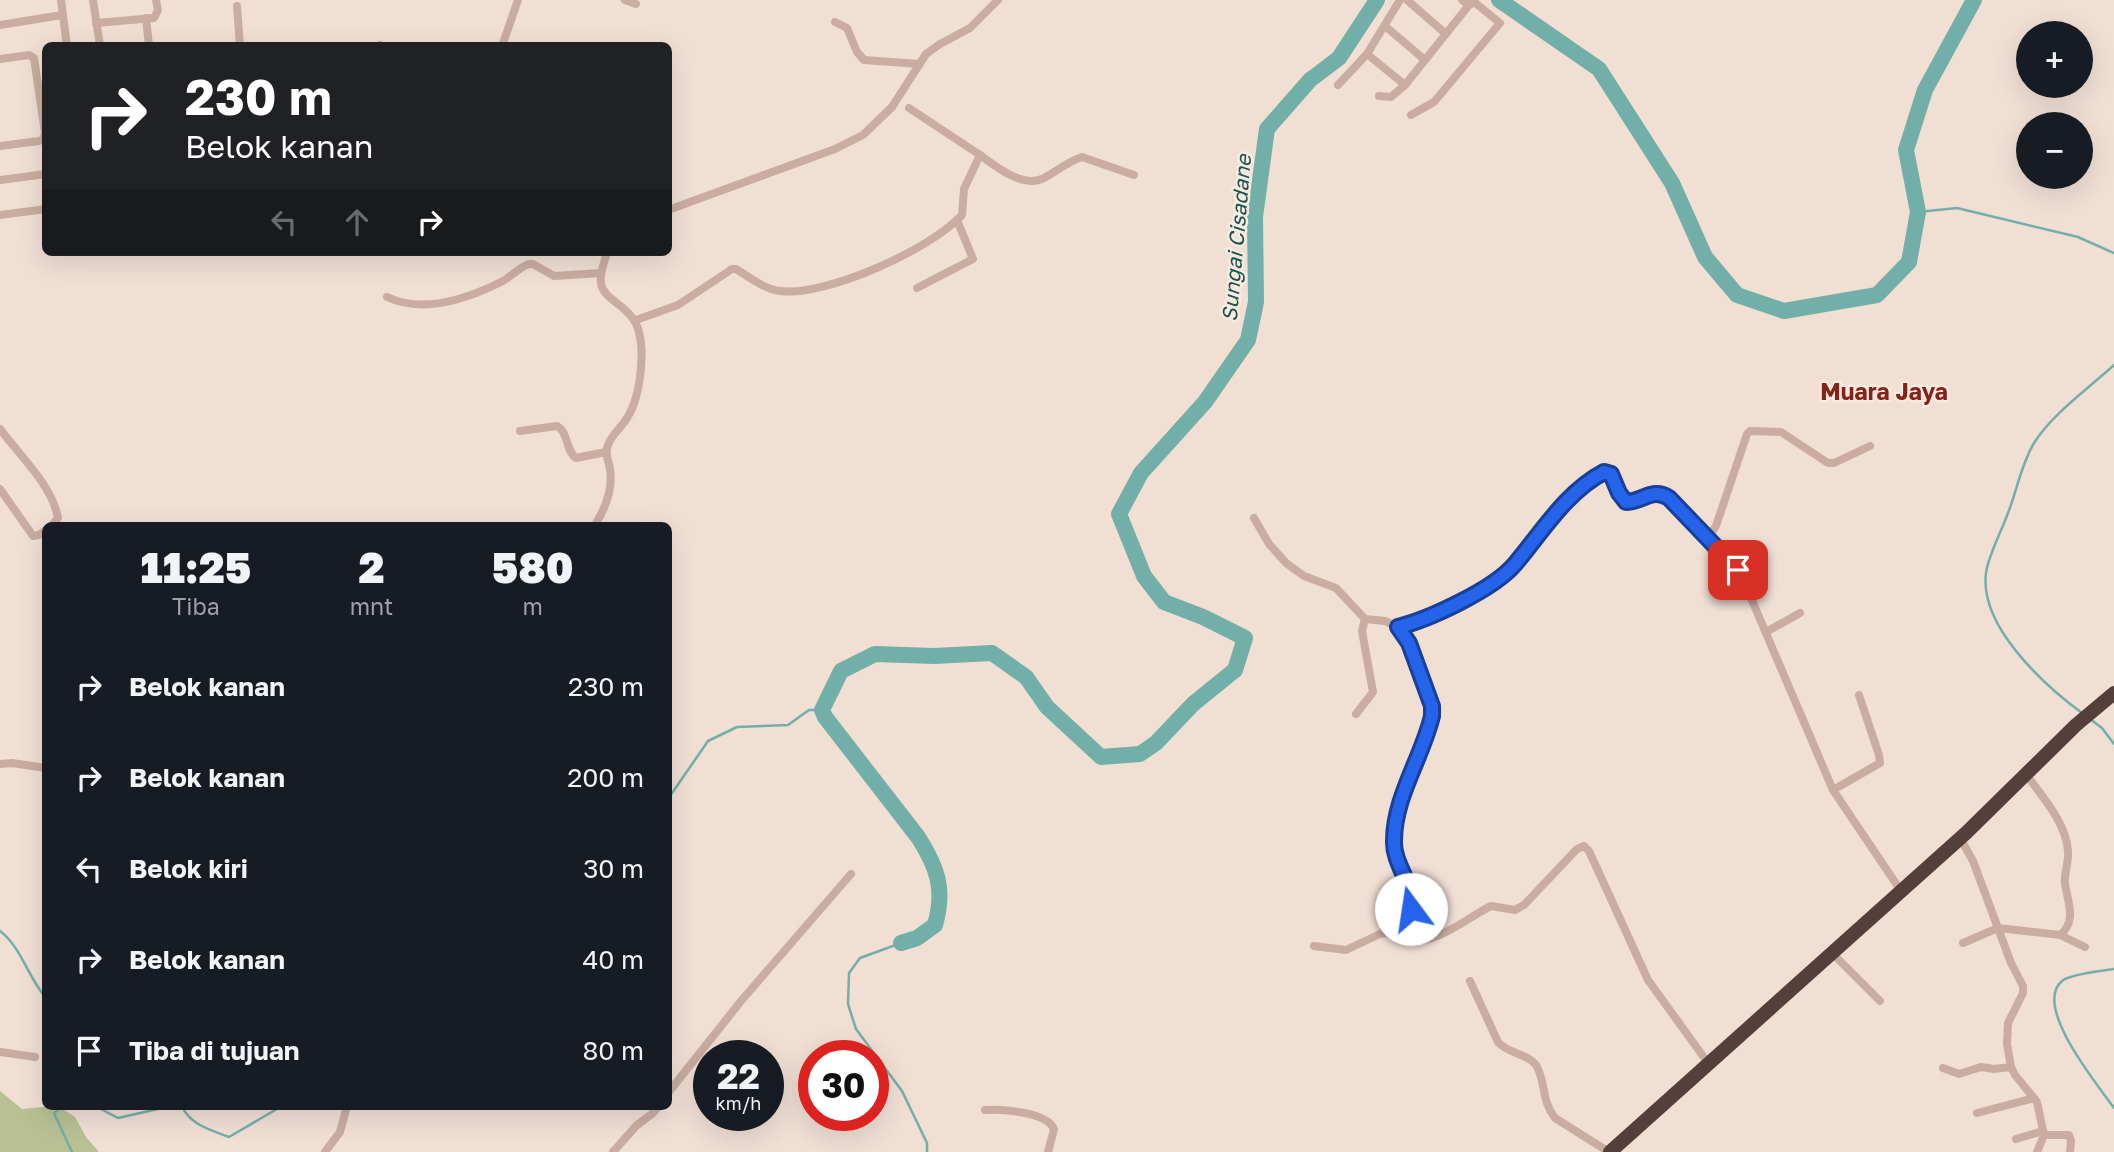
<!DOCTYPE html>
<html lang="id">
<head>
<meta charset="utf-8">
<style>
  :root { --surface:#171b24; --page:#20242c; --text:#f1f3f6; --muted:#9ea1a6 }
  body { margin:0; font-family:"Golos Text",sans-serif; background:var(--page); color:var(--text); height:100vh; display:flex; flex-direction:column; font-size:26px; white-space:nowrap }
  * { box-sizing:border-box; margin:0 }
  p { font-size:23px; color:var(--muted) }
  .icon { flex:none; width:38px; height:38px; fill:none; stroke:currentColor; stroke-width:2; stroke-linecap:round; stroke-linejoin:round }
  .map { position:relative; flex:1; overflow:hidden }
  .drawer { position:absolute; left:42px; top:522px; width:630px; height:588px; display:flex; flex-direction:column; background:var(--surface); border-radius:10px; box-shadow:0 7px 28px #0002 }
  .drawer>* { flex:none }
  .hud { position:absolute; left:42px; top:42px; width:630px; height:214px; border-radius:10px; box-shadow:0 7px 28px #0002; background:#202124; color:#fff; overflow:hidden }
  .buttons { position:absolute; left:2016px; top:21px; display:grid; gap:14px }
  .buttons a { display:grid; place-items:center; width:77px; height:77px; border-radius:50%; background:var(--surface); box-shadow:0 7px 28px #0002; font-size:35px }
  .speed { position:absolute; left:693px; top:1040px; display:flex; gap:14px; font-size:35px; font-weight:700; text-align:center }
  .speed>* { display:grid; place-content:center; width:91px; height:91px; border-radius:50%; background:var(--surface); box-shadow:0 7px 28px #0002; line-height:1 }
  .speed small { font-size:18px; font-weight:400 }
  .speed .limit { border:10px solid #d22; background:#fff; color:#111 }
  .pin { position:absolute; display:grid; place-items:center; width:60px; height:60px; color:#fff; margin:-30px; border-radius:14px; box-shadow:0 4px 10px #0006 }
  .me { position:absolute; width:77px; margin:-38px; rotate:346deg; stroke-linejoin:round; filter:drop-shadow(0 0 5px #0008) }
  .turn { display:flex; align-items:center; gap:24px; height:147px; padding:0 28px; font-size:32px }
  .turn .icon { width:91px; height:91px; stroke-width:2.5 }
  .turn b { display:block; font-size:49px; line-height:60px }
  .lanes { display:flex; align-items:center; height:66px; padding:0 28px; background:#0003; justify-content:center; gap:35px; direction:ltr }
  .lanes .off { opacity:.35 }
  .eta { display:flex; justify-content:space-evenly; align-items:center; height:119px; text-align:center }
  .eta b { font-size:42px; font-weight:800; line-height:49px }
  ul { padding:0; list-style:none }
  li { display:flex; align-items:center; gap:21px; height:91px; padding:0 28px }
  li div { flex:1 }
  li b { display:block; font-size:26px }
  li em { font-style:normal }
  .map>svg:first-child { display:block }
  .green { fill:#b8c094 }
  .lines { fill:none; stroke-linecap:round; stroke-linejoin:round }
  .stream { stroke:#73afa9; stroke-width:2.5 }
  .river { stroke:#73afa9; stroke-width:16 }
  .street { stroke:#c9ada1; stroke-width:8 }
  .highway { stroke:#543f3a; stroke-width:14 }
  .route-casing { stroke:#184099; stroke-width:18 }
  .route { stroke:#2563eb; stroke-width:12 }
  .labels { text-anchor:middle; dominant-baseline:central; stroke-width:5; stroke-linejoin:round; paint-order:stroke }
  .water-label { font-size:21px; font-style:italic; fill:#185550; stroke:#f9eae0 }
  .quarter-label { font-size:23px; font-weight:bold; fill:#85231a; stroke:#f9eae0 }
</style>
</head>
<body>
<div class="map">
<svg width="2114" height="1152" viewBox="0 0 2114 1152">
  <rect width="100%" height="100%" fill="#f1dfd4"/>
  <path class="green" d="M0,1091L22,1109L53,1106L61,1108L75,1117L86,1137L99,1152H0Z"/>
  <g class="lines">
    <g class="stream">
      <path d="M1918,212L1957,208L2078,237L2114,253"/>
      <path d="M2082,713C2044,685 1979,626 1986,573C1988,556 2002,530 2008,513C2017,490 2021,465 2034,443C2052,414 2089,388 2114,365"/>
      <path d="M2090,719L2102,728L2114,744"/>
      <path d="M668,799L708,741L737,727L788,725L809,710H822"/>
      <path d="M0,931C22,948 28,978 46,998"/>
      <path d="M901,943L860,958L849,973L848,1004L856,1029L902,1091L927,1143V1152"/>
      <path d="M2114,969C2102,971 2070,974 2062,981C2032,1006 2098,1085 2114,1108"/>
      <path d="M64,1106L54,1113L72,1152"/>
      <path d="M95,1106L118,1118L158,1109L160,1106"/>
      <path d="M182,1106C190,1125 211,1130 229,1137L282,1106"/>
    </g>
    <g class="river">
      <path d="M1499,0L1599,69L1672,183L1705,257L1737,295L1784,311L1877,295L1909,262L1918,212L1906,150L1925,90L1974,0"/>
      <path d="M901,943L917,938L935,925C945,890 938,868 918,837L825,717L822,710L841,671L875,654L934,656L992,653L1026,677L1047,707L1101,757L1140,754L1156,743L1193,704L1235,670L1245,638L1203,617L1164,602L1144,576L1119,514L1141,473L1205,402L1248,340L1256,302L1255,217L1267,129L1310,80L1339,58L1377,0"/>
    </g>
    <g class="street">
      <path d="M61,0L67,46"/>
      <path d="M93,0L100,46"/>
      <path d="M625,0L636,4"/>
      <path d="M1407,0L1446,34"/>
      <path d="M237,6L240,46"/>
      <path d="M146,18L149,46"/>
      <path d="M835,22L847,28L857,52L864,60L919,64"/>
      <path d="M96,23L154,18L158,10L156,0"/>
      <path d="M0,25L62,15"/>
      <path d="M1385,26L1425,60L1405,85"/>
      <path d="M380,45L381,46"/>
      <path d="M502,46L518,0"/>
      <path d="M1367,54L1405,85L1391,97L1379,96"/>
      <path d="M0,59L29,55L34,58L45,133L43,139L39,141L0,146"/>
      <path d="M1425,60L1469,5"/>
      <path d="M1338,85L1367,54L1400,0"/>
      <path d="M909,108L980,155"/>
      <path d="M1411,115L1434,102L1500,23L1474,2L1469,5L1462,0"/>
      <path d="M0,180L46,174"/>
      <path d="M668,210L835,149L863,135L892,107L926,54L940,44L970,28L998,0"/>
      <path d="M0,215L46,209"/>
      <path d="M917,288L973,259L957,220"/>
      <path d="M387,297C423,314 467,299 501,282C511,277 518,268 529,264H533L554,276L601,273"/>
      <path d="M636,320L678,305L732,269H736C749,277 764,289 780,291C826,297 931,249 962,215L964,189L980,155C996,167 1024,189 1044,178C1057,171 1069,161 1082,157L1134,175"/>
      <path d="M0,429C20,456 52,485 58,518L52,525"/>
      <path d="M520,431L557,426C569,433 565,450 576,458L606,452"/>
      <path d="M0,489L33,536L39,535L46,530"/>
      <path d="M1254,518L1269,544L1286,563L1304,576L1336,588L1365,619L1385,621L1398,627L1409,643L1432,706V716L1406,783L1394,833L1395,854L1412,903L1402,931L1405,938C1431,950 1469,916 1491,906L1515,910L1524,905L1577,849L1584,846L1589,851L1648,980L1708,1063"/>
      <path d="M595,525C605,509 613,488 610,469C609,461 605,456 607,448C610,436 619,430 625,421C640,401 645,356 639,332C633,306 603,301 601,283C599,273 605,262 607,252"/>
      <path d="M1708,538L1716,526L1747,434L1750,431L1781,432L1828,463H1834L1870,446"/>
      <path d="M1398,627C1430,619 1494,589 1515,564C1542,531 1566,493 1604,472L1611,474L1619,493L1626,502C1640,503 1649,490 1664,494L1723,553L1742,577L1833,790L1901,891"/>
      <path d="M1766,632L1800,613"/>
      <path d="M1356,714L1373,692L1362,631L1365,619"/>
      <path d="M0,764L12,763L46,768"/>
      <path d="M2026,774C2042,797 2066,822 2068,851C2069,862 2064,872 2065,884C2068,903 2077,921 2060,935"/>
      <path d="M1833,790L1880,763L1879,755L1859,695"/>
      <path d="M1960,838L1973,861L2011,963L2023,986V993L2008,1023L2007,1044L2011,1067L2015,1075L2037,1102L2044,1135L2037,1152"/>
      <path d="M1963,943L1998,928L2060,935L2085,947"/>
      <path d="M1314,946L1346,950L1380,934L1402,931"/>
      <path d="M1833,954L1880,1001"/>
      <path d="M1470,981L1498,1042C1508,1054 1527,1053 1536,1065C1546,1081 1541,1101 1555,1118L1609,1152"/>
      <path d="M0,1052L35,1057"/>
      <path d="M1943,1068L1959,1074L1981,1067L1994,1069L2011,1067"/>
      <path d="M668,1093L741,1001L851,874"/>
      <path d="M985,1110C1002,1109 1047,1112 1054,1129L1048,1152"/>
      <path d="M1977,1113L2034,1098"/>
      <path d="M2044,1135H2069L2071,1141L2070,1152"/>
      <path d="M2016,1139L2043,1131"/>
      <path d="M325,1152L340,1132L347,1106"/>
      <path d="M613,1152L636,1126L653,1113L659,1106"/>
    </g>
    <path class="highway" d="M1610,1152L1966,833L2076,725L2114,693"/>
  </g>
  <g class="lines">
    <g class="route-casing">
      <path id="route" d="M1411,909C1416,886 1393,865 1394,841C1394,797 1422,758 1432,716V706L1409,643L1398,627C1430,619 1494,589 1515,564C1542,532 1566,492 1604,472L1611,474L1619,493L1626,502C1643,502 1652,487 1669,498L1738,570"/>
    </g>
    <use href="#route" class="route"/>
  </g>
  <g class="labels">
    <g class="water-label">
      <text transform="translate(1236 238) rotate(-85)">Sungai Cisadane</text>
    </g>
    <g class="quarter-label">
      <text x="1884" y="391">Muara Jaya</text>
    </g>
  </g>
</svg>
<div class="buttons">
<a>+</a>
<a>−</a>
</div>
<div class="speed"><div>22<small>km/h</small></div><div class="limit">30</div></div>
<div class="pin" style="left:1738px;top:570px;background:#d93025"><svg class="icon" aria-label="arrive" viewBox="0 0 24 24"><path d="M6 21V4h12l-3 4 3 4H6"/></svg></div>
<svg class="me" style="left:1411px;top:909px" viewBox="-20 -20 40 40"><circle r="19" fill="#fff"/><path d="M0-13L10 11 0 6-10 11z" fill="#2563eb"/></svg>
<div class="hud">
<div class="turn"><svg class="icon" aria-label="right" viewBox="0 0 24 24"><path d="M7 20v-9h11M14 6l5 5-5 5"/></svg><div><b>230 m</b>Belok kanan</div></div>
<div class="lanes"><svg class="icon off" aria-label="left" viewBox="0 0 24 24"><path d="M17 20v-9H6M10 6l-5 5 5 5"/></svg><svg class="icon off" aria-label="ahead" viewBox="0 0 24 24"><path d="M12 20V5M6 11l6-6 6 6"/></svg><svg class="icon" aria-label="right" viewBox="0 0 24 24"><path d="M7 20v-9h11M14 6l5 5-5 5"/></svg></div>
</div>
<section class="drawer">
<div class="eta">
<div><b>11:25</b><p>Tiba</p></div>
<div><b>2</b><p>mnt</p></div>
<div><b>580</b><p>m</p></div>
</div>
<ul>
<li><svg class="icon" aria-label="right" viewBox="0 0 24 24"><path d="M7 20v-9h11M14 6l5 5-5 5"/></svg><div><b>Belok kanan</b></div><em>230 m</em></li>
<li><svg class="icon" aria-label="right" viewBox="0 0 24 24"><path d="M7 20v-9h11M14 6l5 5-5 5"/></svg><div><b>Belok kanan</b></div><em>200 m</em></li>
<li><svg class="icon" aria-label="left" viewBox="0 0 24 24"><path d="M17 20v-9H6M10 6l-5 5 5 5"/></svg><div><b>Belok kiri</b></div><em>30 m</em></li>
<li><svg class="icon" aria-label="right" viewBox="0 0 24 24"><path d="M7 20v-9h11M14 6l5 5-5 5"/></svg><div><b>Belok kanan</b></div><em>40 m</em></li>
<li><svg class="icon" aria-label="arrive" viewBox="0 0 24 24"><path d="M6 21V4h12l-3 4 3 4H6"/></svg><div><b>Tiba di tujuan</b></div><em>80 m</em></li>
</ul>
</section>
</div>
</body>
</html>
